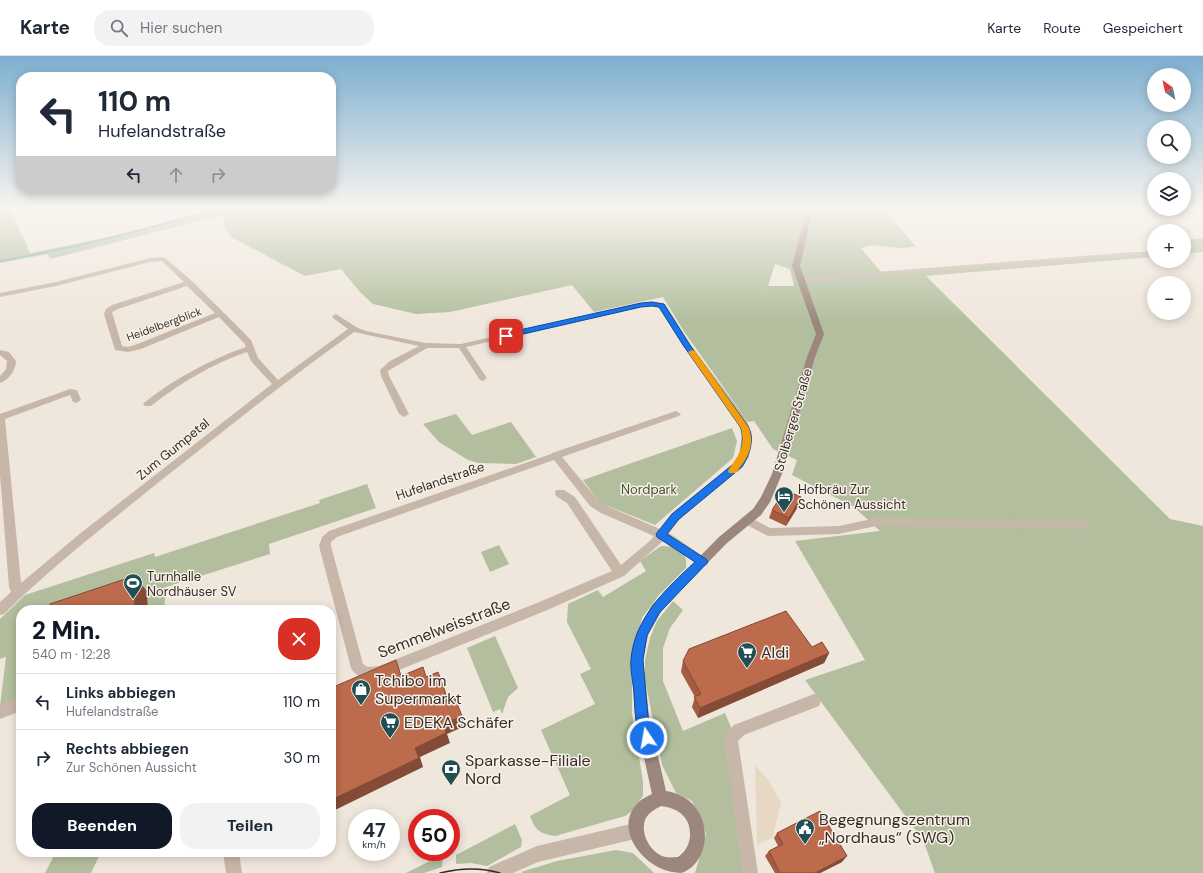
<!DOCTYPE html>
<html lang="de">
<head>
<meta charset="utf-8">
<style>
  :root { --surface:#fff; --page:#f2f2f3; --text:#1f2937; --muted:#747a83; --line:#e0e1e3; --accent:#111827 }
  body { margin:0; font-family:"DM Sans",sans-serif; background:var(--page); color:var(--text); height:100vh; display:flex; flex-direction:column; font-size:15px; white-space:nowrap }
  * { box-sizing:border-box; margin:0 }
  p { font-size:13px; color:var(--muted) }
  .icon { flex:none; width:22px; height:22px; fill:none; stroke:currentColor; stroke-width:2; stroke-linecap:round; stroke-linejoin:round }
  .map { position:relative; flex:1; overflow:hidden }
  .drawer { position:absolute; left:16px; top:549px; width:320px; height:252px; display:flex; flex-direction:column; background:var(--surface); border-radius:16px; box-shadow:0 2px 10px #0003 }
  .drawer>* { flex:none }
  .hud { position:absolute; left:16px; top:16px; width:320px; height:122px; border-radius:16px; box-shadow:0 2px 10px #0003; background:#fff; color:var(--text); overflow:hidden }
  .needle { width:26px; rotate:327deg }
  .tools { position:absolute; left:1147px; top:12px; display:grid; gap:8px }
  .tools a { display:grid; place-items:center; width:44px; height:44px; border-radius:50%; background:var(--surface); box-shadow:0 2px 10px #0003; font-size:20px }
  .speed { position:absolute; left:348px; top:753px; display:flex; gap:8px; font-size:20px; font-weight:700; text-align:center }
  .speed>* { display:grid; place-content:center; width:52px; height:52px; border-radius:50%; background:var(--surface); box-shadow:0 2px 10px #0003; line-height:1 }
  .speed small { font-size:10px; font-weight:400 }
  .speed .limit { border:6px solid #d22; background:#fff; color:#111 }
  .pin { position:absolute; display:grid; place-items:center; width:34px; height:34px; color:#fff; margin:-17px; border-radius:8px; box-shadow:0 2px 6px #0006 }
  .me { position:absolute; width:44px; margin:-22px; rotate:348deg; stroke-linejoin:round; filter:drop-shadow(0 0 3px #0008) }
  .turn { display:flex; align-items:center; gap:14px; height:84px; padding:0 16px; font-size:18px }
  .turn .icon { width:52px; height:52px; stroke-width:2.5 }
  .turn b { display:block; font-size:28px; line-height:34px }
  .lanes { display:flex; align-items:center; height:38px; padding:0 16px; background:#0003; justify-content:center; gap:20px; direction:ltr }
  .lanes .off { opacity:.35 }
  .round { display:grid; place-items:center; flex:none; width:42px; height:42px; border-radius:16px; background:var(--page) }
  .headline { display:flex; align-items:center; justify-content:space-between; height:68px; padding:0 16px }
  h1 { font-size:24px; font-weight:800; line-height:30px; color:var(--accent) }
  .action { display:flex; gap:8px; margin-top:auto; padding:8px 16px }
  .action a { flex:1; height:46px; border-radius:16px; background:var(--accent); color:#fff; font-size:16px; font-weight:800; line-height:46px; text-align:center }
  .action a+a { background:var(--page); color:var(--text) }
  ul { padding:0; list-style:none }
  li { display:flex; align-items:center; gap:12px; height:56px; padding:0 16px; border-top:1px solid var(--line) }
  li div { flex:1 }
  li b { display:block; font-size:15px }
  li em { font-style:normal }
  header { display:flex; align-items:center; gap:24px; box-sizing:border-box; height:56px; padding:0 20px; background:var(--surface); border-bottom:1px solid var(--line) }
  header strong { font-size:19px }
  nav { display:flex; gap:22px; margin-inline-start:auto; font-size:14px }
  .search { width:280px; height:36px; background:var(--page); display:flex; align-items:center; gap:10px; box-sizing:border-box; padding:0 14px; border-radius:16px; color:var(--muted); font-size:15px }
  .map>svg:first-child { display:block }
  .green { fill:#b2be9d; fill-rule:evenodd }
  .plaza { fill:#e7d8c4 }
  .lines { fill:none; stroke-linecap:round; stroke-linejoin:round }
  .stream { stroke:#7da8ab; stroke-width:2 }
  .street { fill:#c7b7a9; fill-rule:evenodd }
  .secondary { fill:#9b877b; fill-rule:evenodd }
  .tram { stroke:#352d28; stroke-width:1.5 }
  .wall { fill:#a35c42 }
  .shaded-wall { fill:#844b36 }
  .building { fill:#bd6b4d; stroke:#844b36 }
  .route { fill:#1a73e8; stroke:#114b97 }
  .slow { fill:#f59e0b }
  .labels { text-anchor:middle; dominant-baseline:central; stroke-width:3; stroke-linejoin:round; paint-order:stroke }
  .far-street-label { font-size:11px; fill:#352d28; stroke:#f8f1e8 }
  .street-label { font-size:13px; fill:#352d28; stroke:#f8f1e8 }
  .park-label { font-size:13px; fill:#44512e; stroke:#f8f1e8 }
  .poi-label { font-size:13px; fill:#352d28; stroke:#f8f1e8; text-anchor:start }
  .near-street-label { font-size:16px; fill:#352d28; stroke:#f8f1e8 }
  .near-poi-label { font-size:16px; fill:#352d28; stroke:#f8f1e8; text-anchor:start }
</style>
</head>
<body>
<header>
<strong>Karte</strong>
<div class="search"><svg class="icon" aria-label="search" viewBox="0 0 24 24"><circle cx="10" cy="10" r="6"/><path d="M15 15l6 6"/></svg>Hier suchen</div>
<nav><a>Karte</a><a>Route</a><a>Gespeichert</a></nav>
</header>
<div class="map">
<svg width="1203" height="817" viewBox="0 0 1203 817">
  <rect width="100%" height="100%" fill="#f0e7dc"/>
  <g class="green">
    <path d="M0,152H17L11,154L30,197L120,179L165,167L214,152H883L916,191L899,192L872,189L861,192L881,216L1154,195V201L926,220L1170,463L1203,470V817H935L923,784L805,624L865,604L795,485L880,475L854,451L792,419L797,404L773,393L754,365L748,366L683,274L663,241L594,256L572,229L450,256L416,258L373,248L360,236L341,213L305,220L231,181L224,170L223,159L50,203L48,198L0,207ZM775,208L790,213L794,230H768Z"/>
    <path d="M1203,182V196L1184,198V184Z"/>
    <path d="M456,358L472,379L511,366L536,401L516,408L478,407L468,404L439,386L423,368Z"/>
    <path d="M732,372L737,385L733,402L655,469L600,447L583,424Z"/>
    <path d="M367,428L376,452L269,488L270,498L166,531L164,554H148L147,535L92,554H21V582L16,631L21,629V643L0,650L6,601L0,603V563L25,539L154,497L155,501L320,447L319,444Z"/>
    <path d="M499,489L509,508L490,516L481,496Z"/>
    <path d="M661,490C677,490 688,494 686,512L659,539L642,562L632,599V657L643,726V740L632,755L625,760L555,780C540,778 535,774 530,760L570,739L541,674L595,648L580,618L591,613L567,566L568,548L598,534L603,541L646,515L640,505Z"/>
    <path d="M673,545L683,554L670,572L663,592V625L683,675L725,657L733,676L744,817H695L706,778L702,764L692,745L676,737L662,709L645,624V604L650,582L657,565Z"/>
    <path d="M495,580L518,632L508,641L502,658L500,653L493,656L467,592Z"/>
    <path d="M515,768L522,784L521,791L487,810L471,807L456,808V799Z"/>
    <path d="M616,794L633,797L654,817H523L521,816L557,805Z"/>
    <path d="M56,796H101L91,817H45Z"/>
    <path d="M436,802H443L442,811L424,817H406Z"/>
  </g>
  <path class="plaza" d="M755,709L768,724L781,746L773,781L757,789Z"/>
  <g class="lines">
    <path class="stream" d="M0,205C76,192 147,173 221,152"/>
    <g class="street">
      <path d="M1133,196L1136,198L1135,199L800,226L796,224L800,222Z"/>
      <path d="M164,201L192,225L251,284L258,302L278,324L348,273L333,262L332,260L336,258L356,271L366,275L425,287L461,288L641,247L652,246L665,248L690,288L746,363L752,379L749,401L743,410L679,464L669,477L707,503L709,506L707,509L703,511L699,509L663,485L624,520L545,555L384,620C373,625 357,624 351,612L319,490L322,481L329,475L551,398L552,397L676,355L681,358L679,360L562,401L598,444L609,451L660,473L671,458L735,406L739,400L742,379L737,364L684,291L659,252L652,250L641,251L466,291L487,322L483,325L480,324L459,292H427L388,315L389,320L409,358L404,361L399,358L381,320L380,314L390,305L419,290L354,276C287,324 223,375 159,426C106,469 53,510 4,558L0,559V546L11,536L9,531L0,419V358L70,333L77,334L81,344L76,347L73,346L70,339L5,363L21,527L82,476L272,328L251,305L247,296C212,308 180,327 151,350H145L143,348L145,346C176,322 209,304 246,291L244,287L219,261L141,293L128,296L115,294L104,258L106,253L112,249L184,226L162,205L150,206L56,230L0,241V237L56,226L150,202ZM187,230L215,257L135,289L128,291L122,290L112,256L118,253ZM554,404L590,450L601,457L654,480L651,484L621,509L575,441L564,434H556L555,437L556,440L567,447L612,515L537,547L379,610L368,611L363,608L331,490V486L337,481Z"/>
      <path d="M0,294L9,296L16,305C16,314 9,324 0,327V320L6,313L7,305L0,299Z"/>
      <path d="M747,460L770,472L839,470L876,462L1084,465L1088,466L1089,469L1088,472L1084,473L876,470L839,478L768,480L743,467L742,464L743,461Z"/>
      <path d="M814,638L819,640L821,645L819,650L744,679L738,685L758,817H742L724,683L726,678L734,669Z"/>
      <path d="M21,641V655L0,663V649Z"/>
      <path d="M635,767L640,770L643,775L640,780L635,783L538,806L513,817H487L489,811L537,790Z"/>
      <path d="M223,796H239L242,817H226Z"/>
    </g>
    <path class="secondary" d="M807,152H813L800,210L824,278L815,301L782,418L770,446L761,459L727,487L681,534L660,557L648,579L643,603L649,661L666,735C696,739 712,768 702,796C698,806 691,814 681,817C644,817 609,770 641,744C644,742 648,740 652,738L635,661L631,603L636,578L652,549L719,481L753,453L761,441L772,418L807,301L816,278L792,210ZM661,750C678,752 691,761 690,780C689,789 686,795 678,801C674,801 670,802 666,801C651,798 640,778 645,764C648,757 655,753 661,750Z"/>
    <path class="tram" d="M440,817C460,812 480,811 500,817"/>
  </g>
  <g class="wall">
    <path d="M799,449L786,470L769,462L772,454Z"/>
    <path d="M812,591L829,597L824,607L698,662L692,651L695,641L681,616L683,605Z"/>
    <path d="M777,777L842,806L820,817H775L765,800L769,795L778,790L774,782Z"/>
  </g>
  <g class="shaded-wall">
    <path d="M801,441L799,449L786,470L789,462Z"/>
    <path d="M134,520L147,535L148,554H135Z"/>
    <path d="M829,597L824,607L698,662L700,652Z"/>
    <path d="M445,635L449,645L445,647Z"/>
    <path d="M462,660L465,670L447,678L450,687L420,701L423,711L333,755L331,753V744L415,692L443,668Z"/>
    <path d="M847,800L842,806L820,817H815Z"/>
  </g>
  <g class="building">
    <path d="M785,434L801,441L789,462L772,454Z"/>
    <path d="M134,520L135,554H49L50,548Z"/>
    <path d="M786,555L812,591L822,586L829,597L700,652L694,641L701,638L683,605L689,593Z"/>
    <path d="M396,604L401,620L423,611L426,621L438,616L445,635V647L455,642L462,660L443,668L446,677L415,692L419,702L331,744V632Z"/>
    <path d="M820,755L847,800L815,817H780L769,795L783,788L777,777Z"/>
  </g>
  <linearGradient id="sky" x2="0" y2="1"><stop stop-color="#7dafd0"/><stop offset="0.57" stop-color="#f8f4ef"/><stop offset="1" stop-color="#f8f4ef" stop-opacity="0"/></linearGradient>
  <rect width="1203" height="266" fill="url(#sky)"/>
  <path class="route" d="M652,246L664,248L690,289L748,370C755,383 750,398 742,411L679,463L667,478L706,503L708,506L660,556L647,579L643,604L648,661L653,682L651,687L647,689L642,687C635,671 635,653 634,636C633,626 630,613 631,603C635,561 666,533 695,506L657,481L656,478L672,458L736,406C742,396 744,384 741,372L683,289L659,251L652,250L641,251L506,282L503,280L506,277L641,247Z"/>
  <path class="slow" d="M692,294L695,295L749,372C755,392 747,402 736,417H729L728,415C738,399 746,392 741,372L688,296Z"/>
  <defs>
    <g id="hotel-pin" transform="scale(1)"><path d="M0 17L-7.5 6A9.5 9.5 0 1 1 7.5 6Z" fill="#214f53" stroke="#f8f1e8"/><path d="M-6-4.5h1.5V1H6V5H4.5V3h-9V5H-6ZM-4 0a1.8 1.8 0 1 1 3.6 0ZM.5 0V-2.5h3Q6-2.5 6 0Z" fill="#fff"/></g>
    <g id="stadium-pin" transform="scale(1)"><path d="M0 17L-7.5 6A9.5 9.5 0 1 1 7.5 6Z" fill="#214f53" stroke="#f8f1e8"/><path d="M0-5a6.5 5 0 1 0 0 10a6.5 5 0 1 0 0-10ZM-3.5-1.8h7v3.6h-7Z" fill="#fff"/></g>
    <g id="supermarket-pin" transform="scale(1)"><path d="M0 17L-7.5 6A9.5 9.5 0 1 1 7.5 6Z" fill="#214f53" stroke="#f8f1e8"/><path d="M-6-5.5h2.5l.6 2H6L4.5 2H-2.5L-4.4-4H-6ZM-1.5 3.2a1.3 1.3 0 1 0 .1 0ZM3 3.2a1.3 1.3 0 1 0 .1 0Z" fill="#fff"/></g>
    <g id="shop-pin" transform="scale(1)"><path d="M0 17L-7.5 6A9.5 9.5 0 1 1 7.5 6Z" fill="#214f53" stroke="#f8f1e8"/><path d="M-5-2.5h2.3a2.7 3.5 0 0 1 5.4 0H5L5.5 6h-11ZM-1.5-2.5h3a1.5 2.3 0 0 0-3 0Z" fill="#fff"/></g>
    <g id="bank-pin" transform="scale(1)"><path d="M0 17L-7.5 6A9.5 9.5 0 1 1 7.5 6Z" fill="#214f53" stroke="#f8f1e8"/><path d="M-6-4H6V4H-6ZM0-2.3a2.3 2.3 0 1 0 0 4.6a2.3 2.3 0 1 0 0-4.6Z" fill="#fff"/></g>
    <g id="civic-pin" transform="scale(1)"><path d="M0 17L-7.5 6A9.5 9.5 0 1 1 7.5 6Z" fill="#214f53" stroke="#f8f1e8"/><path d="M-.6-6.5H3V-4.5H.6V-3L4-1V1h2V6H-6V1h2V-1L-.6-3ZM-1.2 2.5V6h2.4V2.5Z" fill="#fff"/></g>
  </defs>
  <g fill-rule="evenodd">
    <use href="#hotel-pin" x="784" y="440"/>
    <use href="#stadium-pin" x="133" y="527"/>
    <use href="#supermarket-pin" x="747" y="596"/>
    <use href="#shop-pin" x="361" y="633"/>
    <use href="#supermarket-pin" x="390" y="666"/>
    <use href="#bank-pin" x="451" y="713"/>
    <use href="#civic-pin" x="805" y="772"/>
  </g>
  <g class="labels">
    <g class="far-street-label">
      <text transform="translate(164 268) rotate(-20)">Heidelbergblick</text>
    </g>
    <g class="street-label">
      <text transform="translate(793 364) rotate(-74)">Stolberger Straße</text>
      <text transform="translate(173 393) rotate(-39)">Zum Gumpetal</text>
      <text transform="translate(440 425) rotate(-19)">Hufelandstraße</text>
    </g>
    <g class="park-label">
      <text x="649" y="433">Nordpark</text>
    </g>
    <g class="poi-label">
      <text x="798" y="433">Hofbräu Zur<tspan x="798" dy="15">Schönen Aussicht</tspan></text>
      <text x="147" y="520">Turnhalle<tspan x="147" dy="15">Nordhäuser SV</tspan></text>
    </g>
    <g class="near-street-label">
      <text transform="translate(444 572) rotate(-21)">Semmelweisstraße</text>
    </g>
    <g class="near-poi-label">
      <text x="761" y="596">Aldi</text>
      <text x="375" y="624">Tchibo im<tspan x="375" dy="18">Supermarkt</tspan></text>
      <text x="404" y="666">EDEKA Schäfer</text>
      <text x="465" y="704">Sparkasse-Filiale<tspan x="465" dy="18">Nord</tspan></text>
      <text x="819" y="763">Begegnungszentrum<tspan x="819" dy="18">„Nordhaus“ (SWG)</tspan></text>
    </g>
  </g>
</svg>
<div class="tools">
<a><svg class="needle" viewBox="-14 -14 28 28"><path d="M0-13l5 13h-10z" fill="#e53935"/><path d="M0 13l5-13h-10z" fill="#747a83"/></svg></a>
<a><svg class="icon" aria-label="search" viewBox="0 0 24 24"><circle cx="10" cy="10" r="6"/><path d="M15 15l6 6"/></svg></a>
<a><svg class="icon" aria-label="layers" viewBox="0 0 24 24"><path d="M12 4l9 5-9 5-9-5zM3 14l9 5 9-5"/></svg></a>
<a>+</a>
<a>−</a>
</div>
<div class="speed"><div>47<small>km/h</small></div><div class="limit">50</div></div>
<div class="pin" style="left:506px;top:280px;background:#d93025"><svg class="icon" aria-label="arrive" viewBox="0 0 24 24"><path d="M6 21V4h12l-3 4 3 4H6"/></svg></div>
<svg class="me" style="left:647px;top:682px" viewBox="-20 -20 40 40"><circle r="17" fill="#1a73e8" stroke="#fff" stroke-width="3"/><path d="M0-11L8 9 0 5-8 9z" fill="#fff"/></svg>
<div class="hud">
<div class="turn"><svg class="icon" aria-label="left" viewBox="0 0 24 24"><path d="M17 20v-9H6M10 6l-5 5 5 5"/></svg><div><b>110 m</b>Hufelandstraße</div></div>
<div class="lanes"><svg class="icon" aria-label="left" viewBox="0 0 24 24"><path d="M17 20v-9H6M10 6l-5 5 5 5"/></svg><svg class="icon off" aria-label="ahead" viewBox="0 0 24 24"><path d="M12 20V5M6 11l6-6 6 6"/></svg><svg class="icon off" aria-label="right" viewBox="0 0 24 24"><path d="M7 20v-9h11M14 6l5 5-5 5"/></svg></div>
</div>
<section class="drawer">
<div class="headline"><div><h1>2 Min.</h1><p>540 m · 12:28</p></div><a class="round" style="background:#d93025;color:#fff"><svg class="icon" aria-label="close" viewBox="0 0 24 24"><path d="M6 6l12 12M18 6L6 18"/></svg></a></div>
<ul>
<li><svg class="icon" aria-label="left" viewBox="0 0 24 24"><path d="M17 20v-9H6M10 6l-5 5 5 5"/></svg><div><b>Links abbiegen</b><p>Hufelandstraße</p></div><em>110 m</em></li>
<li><svg class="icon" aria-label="right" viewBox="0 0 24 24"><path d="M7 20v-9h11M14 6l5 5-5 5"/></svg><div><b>Rechts abbiegen</b><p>Zur Schönen Aussicht</p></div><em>30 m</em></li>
</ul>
<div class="action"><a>Beenden</a><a>Teilen</a></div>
</section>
</div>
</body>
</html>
